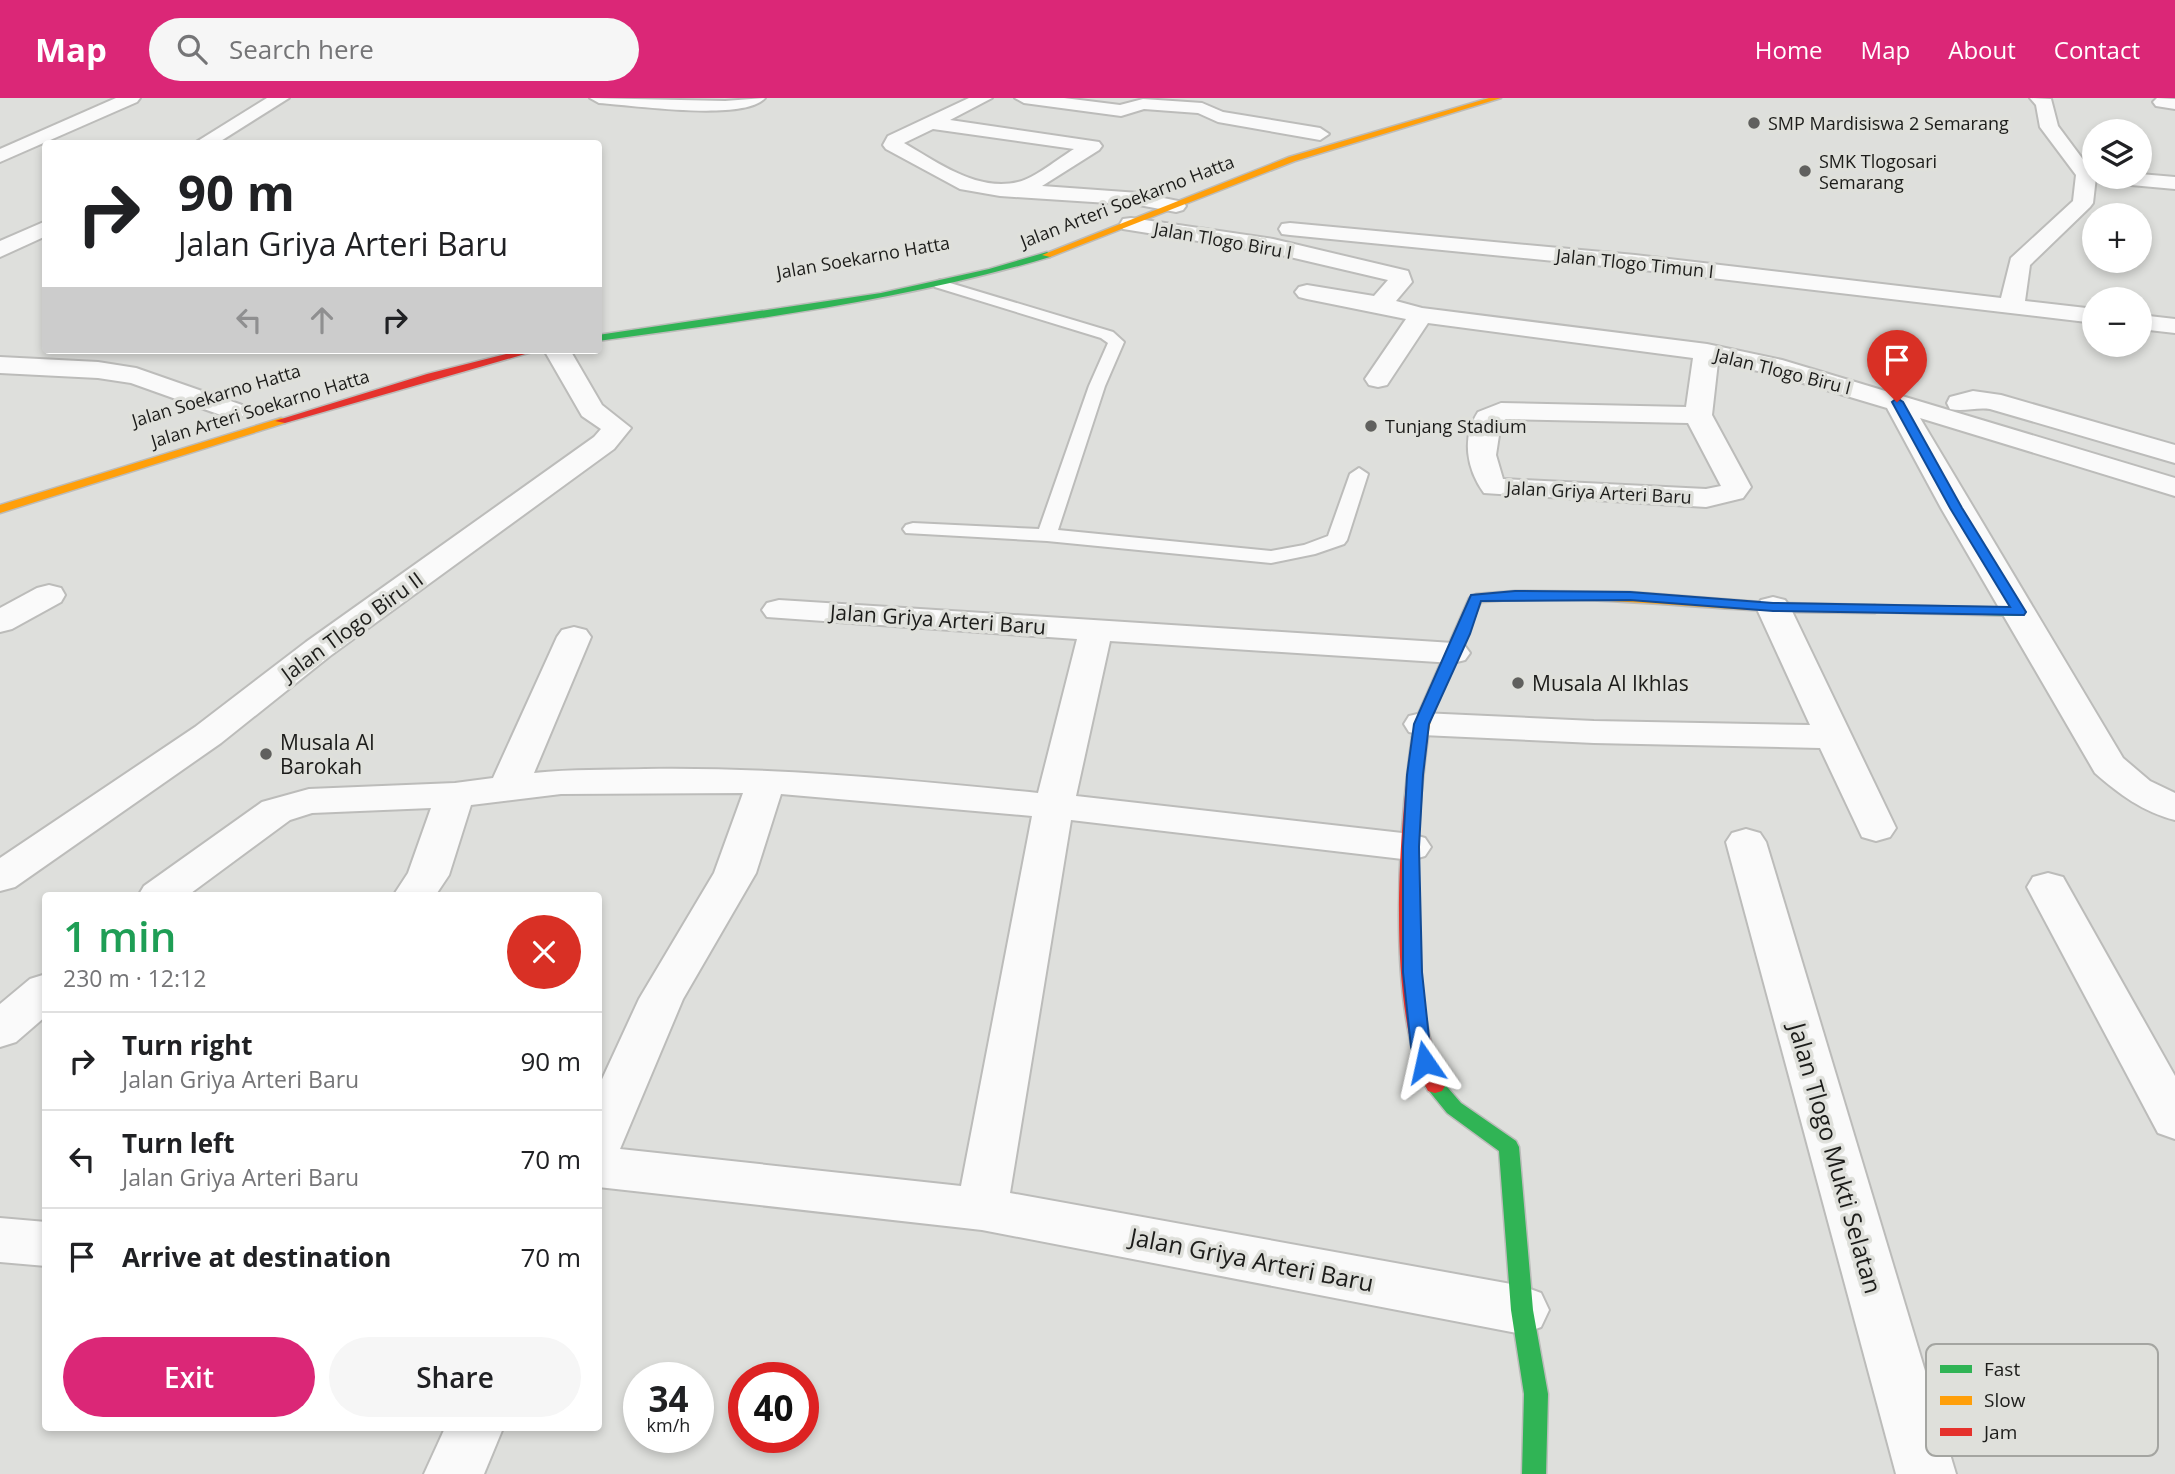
<!DOCTYPE html>
<html lang="en">
<head>
<meta charset="utf-8">
<style>
  :root { --surface:#fff; --page:#f6f6f6; --text:#202124; --muted:#757577; --line:#e0e0e0; --accent:#db2777 }
  body { margin:0; font-family:"Open Sans",sans-serif; background:var(--page); color:var(--text); height:100vh; display:flex; flex-direction:column; font-size:26px; white-space:nowrap }
  * { box-sizing:border-box; margin:0 }
  p { font-size:23px; color:var(--muted) }
  .icon { flex:none; width:38px; height:38px; fill:none; stroke:currentColor; stroke-width:2; stroke-linecap:round; stroke-linejoin:round }
  .map { position:relative; flex:1; overflow:hidden }
  .details { position:absolute; left:42px; top:794px; width:560px; height:539px; display:flex; flex-direction:column; background:var(--surface); border-radius:7px; box-shadow:0 4px 10px #0003 }
  .details>* { flex:none }
  .hud { position:absolute; left:42px; top:42px; width:560px; height:214px; border-radius:7px; box-shadow:0 4px 10px #0003; background:#fff; color:var(--text); overflow:hidden }
  .buttons { position:absolute; left:2082px; top:21px; display:grid; gap:14px }
  .buttons a { display:grid; place-items:center; width:70px; height:70px; border-radius:50%; background:var(--surface); box-shadow:0 4px 10px #0003; font-size:35px }
  .speed { position:absolute; left:623px; top:1264px; display:flex; gap:14px; font-size:35px; font-weight:700; text-align:center }
  .speed>* { display:grid; place-content:center; width:91px; height:91px; border-radius:50%; background:var(--surface); box-shadow:0 4px 10px #0003; line-height:1 }
  .speed small { font-size:18px; font-weight:400 }
  .speed .limit { border:10px solid #d22; background:#fff; color:#111 }
  .pin { position:absolute; display:grid; place-items:center; width:60px; height:60px; color:#fff; margin:-72px -30px; border-radius:50% 50% 50% 0; rotate:-45deg; box-shadow:0 0 7px #0007 }
  .pin .icon { rotate:45deg }
  .me { position:absolute; width:77px; margin:-38px; rotate:349deg; stroke-linejoin:round; filter:drop-shadow(0 0 5px #0008) }
  .turn { display:flex; align-items:center; gap:24px; height:147px; padding:0 21px; font-size:32px }
  .turn .icon { width:91px; height:91px; stroke-width:2.5 }
  .turn b { display:block; font-size:49px; line-height:60px }
  .lanes { display:flex; align-items:center; height:66px; padding:0 21px; background:#0003; justify-content:center; gap:35px; direction:ltr }
  .lanes .off { opacity:.35 }
  .round { display:grid; place-items:center; flex:none; width:74px; height:74px; border-radius:37px; background:var(--page) }
  .overview { display:flex; align-items:center; justify-content:space-between; height:119px; padding:0 21px }
  h1 { font-size:42px; font-weight:600; line-height:52px; color:#1e9e55 }
  .cta { display:flex; gap:14px; margin-top:auto; padding:14px 21px }
  .cta a { flex:1; height:80px; border-radius:42px; background:var(--accent); color:#fff; font-size:28px; font-weight:600; line-height:80px; text-align:center }
  .cta a+a { background:var(--page); color:var(--text) }
  ul { padding:0; list-style:none }
  li { display:flex; align-items:center; gap:21px; height:98px; padding:0 21px; border-top:2px solid var(--line) }
  li div { flex:1 }
  li b { display:block; font-size:26px }
  li em { font-style:normal }
  header { display:flex; align-items:center; gap:42px; box-sizing:border-box; height:98px; padding:0 35px; background:var(--accent); color:#fff }
  header strong { font-size:33px }
  nav { display:flex; gap:38px; margin-inline-start:auto; font-size:24px }
  .search { width:490px; height:63px; background:var(--page); display:flex; align-items:center; gap:18px; box-sizing:border-box; padding:0 24px; border-radius:38px; color:var(--muted); font-size:26px }
  .map>svg:first-child { display:block }
  .lines { fill:none; stroke-linecap:round; stroke-linejoin:round }
  .lane-casing { stroke:#bcbcba; stroke-width:4 }
  .street-casing { stroke:#bcbcba; stroke-width:4 }
  .fast-casing { stroke:#bcbcba; stroke-width:3 }
  .slow-casing { stroke:#bcbcba; stroke-width:3 }
  .jam-casing { stroke:#bcbcba; stroke-width:3 }
  .lane { fill:#fafafa; fill-rule:evenodd }
  .street { fill:#fafafa; fill-rule:evenodd }
  .fast { fill:#30b455; fill-rule:evenodd }
  .slow { fill:#ff9f0a; fill-rule:evenodd }
  .jam { fill:#e5322d; fill-rule:evenodd }
  .route { fill:#1a73e8; stroke:#114b97; stroke-width:2 }
  .poi-dot { fill:#60605e; stroke:#dfe0db; stroke-width:2.5 }
  .labels { text-anchor:middle; dominant-baseline:central; stroke-width:7; stroke-linejoin:round; paint-order:stroke }
  .far-poi-label { font-size:18px; fill:#1c1c1a; stroke:#dfe0db; text-anchor:start }
  .far-street-label { font-size:18px; fill:#1c1c1a; stroke:#dfe0db }
  .street-label { font-size:21px; fill:#1c1c1a; stroke:#dfe0db }
  .poi-label { font-size:21px; fill:#1c1c1a; stroke:#dfe0db; text-anchor:start }
  .near-street-label { font-size:24px; fill:#1c1c1a; stroke:#dfe0db }
  .key { fill:#dfe0db; stroke:#a4a5a1; stroke-width:2 }
  .key-label { font-size:19px; fill:#1c1c1a }
</style>
</head>
<body>
<header>
<strong>Map</strong>
<div class="search"><svg class="icon" aria-label="search" viewBox="0 0 24 24"><circle cx="10" cy="10" r="6"/><path d="M15 15l6 6"/></svg>Search here</div>
<nav><a>Home</a><a>Map</a><a>About</a><a>Contact</a></nav>
</header>
<div class="map">
<svg width="2175" height="1376" viewBox="0 0 2175 1376">
  <rect width="100%" height="100%" fill="#dedfdc"/>
  <g class="lines">
    <g class="lane-casing">
      <path id="lane" d="M940,182L1113,234L1124,244L1105,288L1058,432L1271,453L1304,447L1328,438L1350,376L1359,370L1368,376L1347,442L1344,446L1315,456L1271,465L1047,443L906,435L903,431L906,427L913,425L1039,431L1089,288L1108,245L1101,240L935,189L933,186Z"/>
    </g>
    <g class="street-casing">
      <g id="street">
        <path d="M116,0H140L137,4L0,64V51Z"/>
        <path d="M267,0H289L216,46H193Z"/>
        <path d="M590,0L725,3L765,0C745,24 632,7 599,5Z"/>
        <path d="M969,0H992L950,22L1099,44L1102,48L1099,52L1042,88L1139,95L1183,104L1186,108L1183,112L1176,114L1139,107L1000,98L960,91L886,51L883,47L888,38ZM933,31L1074,51C1059,60 1034,81 1018,84C977,94 937,64 904,45Z"/>
        <path d="M1015,0H1064L1120,7L1143,1L1202,5L1223,14L1320,30L1329,36L1320,42L1218,24L1198,15L1144,11L1121,18L1024,5Z"/>
        <path d="M2030,0L2051,1L2058,28L2096,79L2093,105L2090,109L2030,167L2025,203L2095,211V225L1635,171L1290,137L1282,136L1279,131L1282,126L1290,125L1635,157L2001,200L2011,160L2073,103L2076,77L2040,29L2036,7Z"/>
        <path d="M2157,0L2175,1V11L2156,8L2153,4Z"/>
        <path d="M2140,76L2175,79V91L2109,85L2102,83L2099,79H2140Z"/>
        <path d="M1131,120L1273,141L1408,173L1412,184L1396,203L1422,210L1707,246L1782,262L2175,380V398L1920,320L2123,660L2150,683L2175,695V722C2143,714 2119,696 2095,675L1941,410L1887,310L1776,277L1718,264L1712,317L1751,389L1743,400L1706,409L1484,395C1467,372 1461,340 1478,314L1501,305L1686,309L1693,260L1428,225L1387,287L1378,289L1369,287L1365,281L1406,221L1307,201L1299,199L1295,194L1299,189L1307,187L1374,198L1388,182L1273,155L1123,131L1120,126L1123,121ZM1506,321L1688,325L1721,388L1706,391L1503,381L1496,357L1501,324Z"/>
        <path d="M46,123V138L0,159V143Z"/>
        <path d="M2140,217L2175,221V235L2140,231Z"/>
        <path d="M544,252H570L602,307L631,330L614,351L330,558L221,645L15,789L0,793V760L195,629L306,544L594,339L601,331L582,318Z"/>
        <path d="M0,259L98,264L136,270L242,307L246,313L242,319L232,321L131,285L98,280L0,275Z"/>
        <path d="M1973,293L2001,297L2175,347V365L1990,311C1976,309 1964,314 1950,311L1947,305L1950,299Z"/>
        <path d="M49,487L61,490L65,497L61,504L12,531L0,534V510L37,490Z"/>
        <path d="M1773,499L1785,502L1790,509L1896,730L1890,739L1876,743L1862,739L1820,650L1594,645L1422,637L1409,634L1404,626L1409,618L1422,615L1594,623L1810,627L1756,509L1761,502Z"/>
        <path d="M779,502L1453,545L1465,548L1470,555L1465,562L1453,565L1110,543L1076,698L1411,736L1425,740L1431,749L1425,758L1411,762L1071,722L1010,1095L1522,1188L1541,1195L1549,1212L1541,1229L1522,1236L982,1132L598,1089V990L639,901L714,775L743,695L561,696L471,707L449,777L435,798H393L408,775L431,710L312,715L290,722L187,798H138L144,788L262,704L309,691L455,685L493,680L557,539L562,532L574,529L586,532L591,539L534,675C571,671 608,672 645,671C779,669 906,682 1038,695L1077,541L767,519L762,512L767,505ZM781,696L1032,718L961,1088L620,1051L683,901L756,775Z"/>
        <path d="M1746,731L1760,735L1766,744L1956,1376H1896L1726,744L1732,735Z"/>
        <path d="M2048,775L2063,779L2175,978V1041L2158,1035L2027,789L2033,779Z"/>
        <path d="M46,876V918L16,944L0,949V906L30,881Z"/>
        <path d="M0,1120L46,1124V1168L0,1164Z"/>
        <path d="M445,1330H503L484,1376H424Z"/>
      </g>
    </g>
    <g class="fast-casing">
      <g id="fast">
        <path d="M1047,154L1052,157L1050,159C902,203 751,222 598,243V237L881,195L989,171Z"/>
        <path d="M1875,507L2020,510L2027,514L2020,518L1870,514L1868,511L1870,508Z"/>
        <path d="M1435,981L1442,983L1461,1005L1516,1043L1519,1049L1533,1212L1548,1296L1546,1376H1522L1524,1296L1511,1212L1499,1053L1447,1015L1425,988L1428,983Z"/>
      </g>
    </g>
    <g class="slow-casing">
      <g id="slow">
        <path d="M1489,0H1501L1295,63L1050,159L1042,157L1289,59Z"/>
        <path d="M281,320L285,321V325L0,415V407Z"/>
        <path d="M1515,493L1630,494L1773,505L1875,507L1882,511L1875,515C1841,514 1807,515 1774,513C1675,509 1580,496 1481,504L1432,616L1428,639L1420,644L1415,642L1412,639L1418,616L1469,500L1476,496Z"/>
      </g>
    </g>
    <g class="jam-casing">
      <g id="jam">
        <path d="M522,252H539L285,325L275,323L427,276Z"/>
        <path d="M1420,634L1428,639C1414,741 1406,892 1445,988L1442,993L1435,995L1428,993C1385,914 1399,728 1412,639Z"/>
      </g>
    </g>
    <use href="#lane" class="lane"/>
    <use href="#street" class="street"/>
    <use href="#fast" class="fast"/>
    <use href="#slow" class="slow"/>
    <use href="#jam" class="jam"/>
  </g>
  <path class="route" d="M1897,300L1903,304L1962,410L2026,514L2024,517L1773,513L1630,502L1481,503L1470,536L1429,626L1423,677L1419,749L1422,874L1430,949L1435,964L1432,969L1425,972L1418,969L1411,949L1403,874V749L1407,677L1414,626L1471,497L1515,493L1630,494L1773,505L2010,509L1950,410L1892,304Z"/>
  <g class="poi-dot">
    <circle cx="1754" cy="25" r="7"/>
    <circle cx="1805" cy="73" r="7"/>
    <circle cx="1371" cy="328" r="7"/>
    <circle cx="1518" cy="585" r="7"/>
    <circle cx="266" cy="656" r="7"/>
  </g>
  <g class="labels">
    <g class="far-poi-label">
      <text x="1768" y="25">SMP Mardisiswa 2 Semarang</text>
      <text x="1819" y="63">SMK Tlogosari<tspan x="1819" dy="21">Semarang</tspan></text>
      <text x="1385" y="328">Tunjang Stadium</text>
    </g>
    <g class="far-street-label">
      <text transform="translate(1127 103) rotate(-21)">Jalan Arteri Soekarno Hatta</text>
      <text transform="translate(1223 142) rotate(10)">Jalan Tlogo Biru I</text>
      <text transform="translate(863 159) rotate(-10)">Jalan Soekarno Hatta</text>
      <text transform="translate(1635 165) rotate(6)">Jalan Tlogo Timun I</text>
      <text transform="translate(1783 273) rotate(14)">Jalan Tlogo Biru I</text>
      <text transform="translate(216 297) rotate(-17)">Jalan Soekarno Hatta</text>
      <text transform="translate(260 310) rotate(-17)">Jalan Arteri Soekarno Hatta</text>
      <text transform="translate(1599 394) rotate(3)">Jalan Griya Arteri Baru</text>
    </g>
    <g class="street-label">
      <text transform="translate(938 521) rotate(4)">Jalan Griya Arteri Baru</text>
      <text transform="translate(352 528) rotate(-36)">Jalan Tlogo Biru II</text>
    </g>
    <g class="poi-label">
      <text x="1532" y="585">Musala Al Ikhlas</text>
      <text x="280" y="644">Musala Al<tspan x="280" dy="24">Barokah</tspan></text>
    </g>
    <g class="near-street-label">
      <text transform="translate(1836 1060) rotate(74)">Jalan Tlogo Mukti Selatan</text>
      <text transform="translate(1252 1161) rotate(11)">Jalan Griya Arteri Baru</text>
    </g>
  </g>
  <rect x="1926" y="1246" width="232" height="112" rx="10" class="key"/>
  <rect x="1940" y="1267" width="32" height="8" fill="#30b455"/>
  <rect x="1940" y="1298" width="32" height="9" fill="#ff9f0a"/>
  <rect x="1940" y="1330" width="32" height="8" fill="#e5322d"/>
  <g class="key-label">
    <text x="1984" y="1278">Fast</text>
    <text x="1984" y="1309">Slow</text>
    <text x="1984" y="1341">Jam</text>
  </g>
</svg>
<div class="buttons">
<a><svg class="icon" aria-label="layers" viewBox="0 0 24 24"><path d="M12 4l9 5-9 5-9-5zM3 14l9 5 9-5"/></svg></a>
<a>+</a>
<a>−</a>
</div>
<div class="speed"><div>34<small>km/h</small></div><div class="limit">40</div></div>
<div class="pin" style="left:1897px;top:304px;background:#d93025"><svg class="icon" aria-label="arrive" viewBox="0 0 24 24"><path d="M6 21V4h12l-3 4 3 4H6"/></svg></div>
<svg class="me" style="left:1425px;top:964px" viewBox="-20 -20 40 40"><path d="M0-17L14 15 0 8-14 15z" fill="#1a73e8" stroke="#fff" stroke-width="4"/></svg>
<div class="hud">
<div class="turn"><svg class="icon" aria-label="right" viewBox="0 0 24 24"><path d="M7 20v-9h11M14 6l5 5-5 5"/></svg><div><b>90 m</b>Jalan Griya Arteri Baru</div></div>
<div class="lanes"><svg class="icon off" aria-label="left" viewBox="0 0 24 24"><path d="M17 20v-9H6M10 6l-5 5 5 5"/></svg><svg class="icon off" aria-label="ahead" viewBox="0 0 24 24"><path d="M12 20V5M6 11l6-6 6 6"/></svg><svg class="icon" aria-label="right" viewBox="0 0 24 24"><path d="M7 20v-9h11M14 6l5 5-5 5"/></svg></div>
</div>
<section class="details">
<div class="overview"><div><h1>1 min</h1><p>230 m · 12:12</p></div><a class="round" style="background:#d93025;color:#fff"><svg class="icon" aria-label="close" viewBox="0 0 24 24"><path d="M6 6l12 12M18 6L6 18"/></svg></a></div>
<ul>
<li><svg class="icon" aria-label="right" viewBox="0 0 24 24"><path d="M7 20v-9h11M14 6l5 5-5 5"/></svg><div><b>Turn right</b><p>Jalan Griya Arteri Baru</p></div><em>90 m</em></li>
<li><svg class="icon" aria-label="left" viewBox="0 0 24 24"><path d="M17 20v-9H6M10 6l-5 5 5 5"/></svg><div><b>Turn left</b><p>Jalan Griya Arteri Baru</p></div><em>70 m</em></li>
<li><svg class="icon" aria-label="arrive" viewBox="0 0 24 24"><path d="M6 21V4h12l-3 4 3 4H6"/></svg><div><b>Arrive at destination</b></div><em>70 m</em></li>
</ul>
<div class="cta"><a>Exit</a><a>Share</a></div>
</section>
</div>
</body>
</html>
